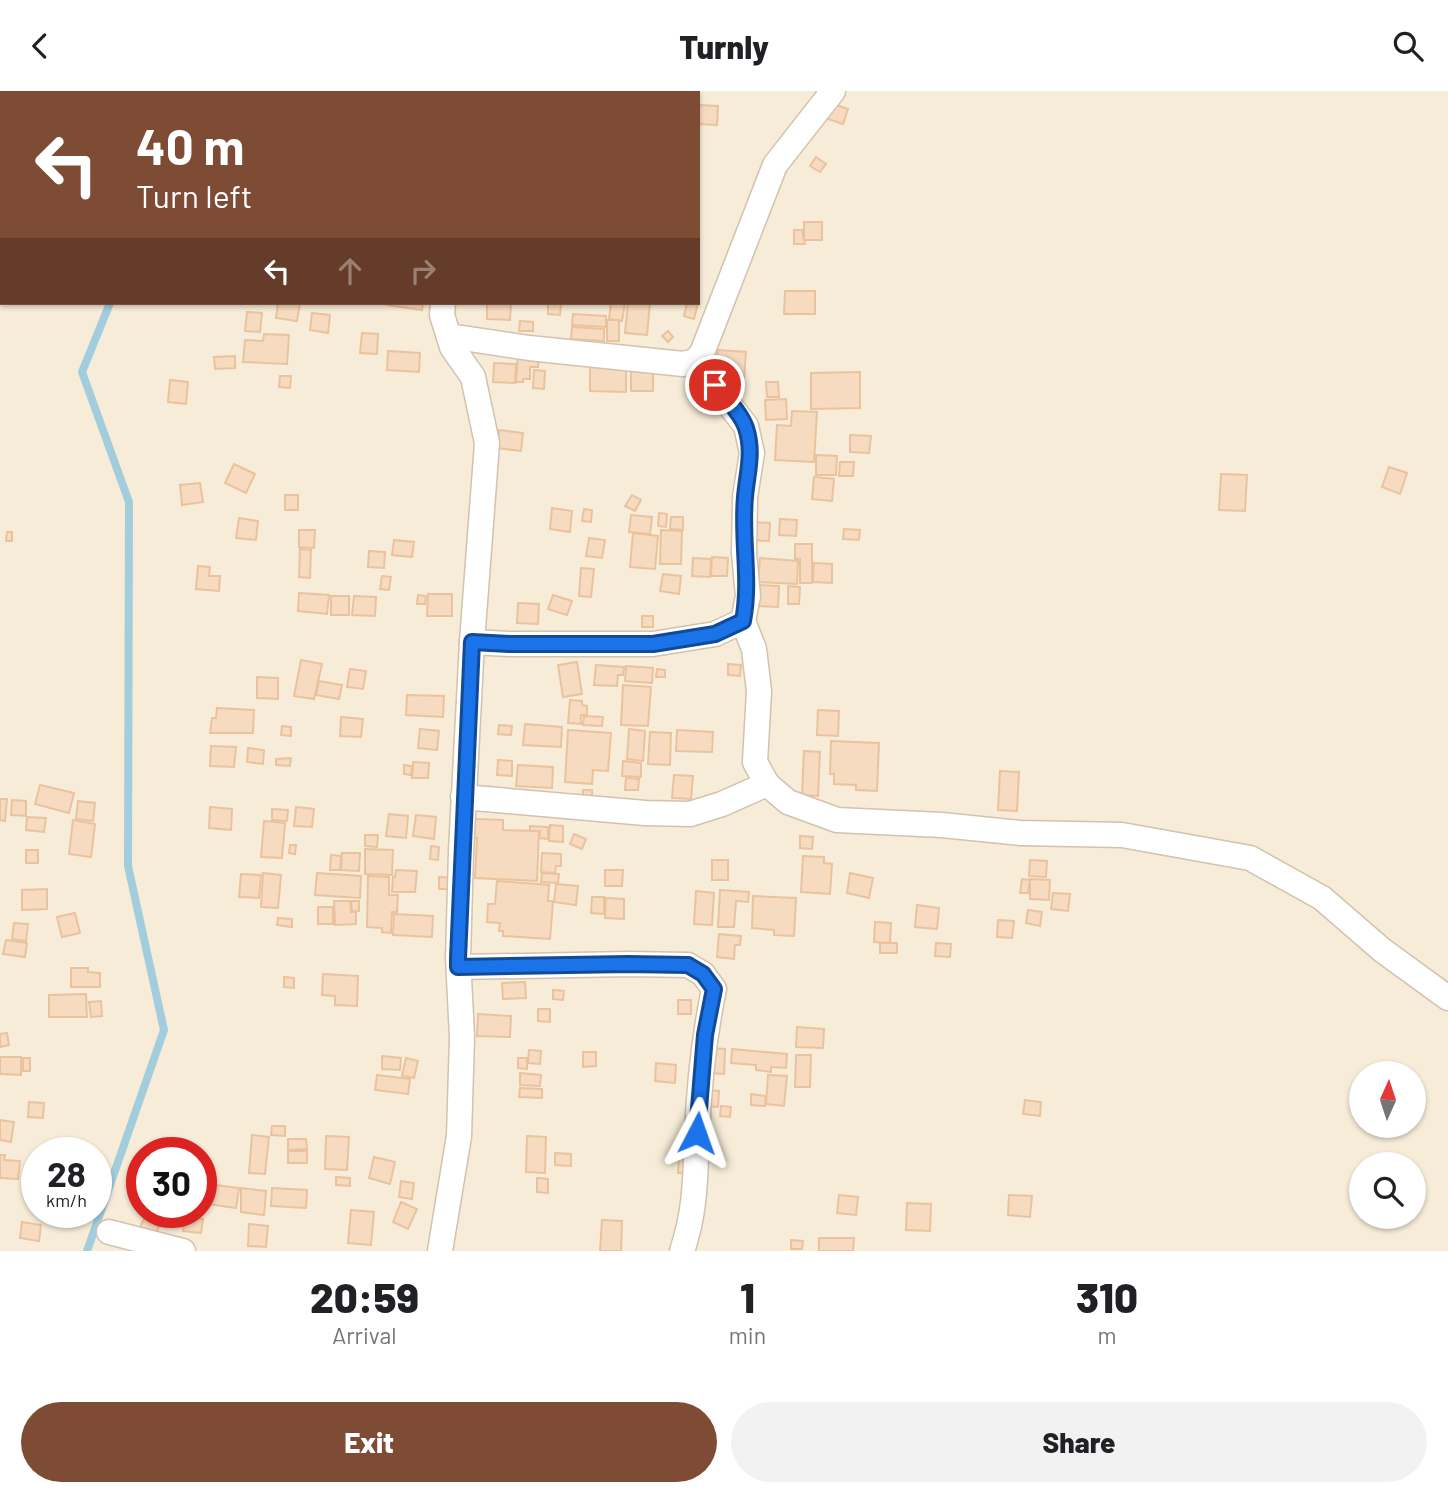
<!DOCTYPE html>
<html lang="en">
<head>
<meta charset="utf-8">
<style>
  :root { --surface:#fff; --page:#f2f2f2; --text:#202124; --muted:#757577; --accent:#7e4b34 }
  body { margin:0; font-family:Barlow,sans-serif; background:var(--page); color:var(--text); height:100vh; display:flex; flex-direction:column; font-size:26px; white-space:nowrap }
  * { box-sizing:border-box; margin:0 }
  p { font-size:23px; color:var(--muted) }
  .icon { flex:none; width:38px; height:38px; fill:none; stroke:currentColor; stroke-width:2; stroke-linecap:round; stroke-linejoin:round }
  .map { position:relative; height:1160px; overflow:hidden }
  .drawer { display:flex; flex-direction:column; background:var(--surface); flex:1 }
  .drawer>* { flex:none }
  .top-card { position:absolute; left:0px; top:0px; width:700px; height:214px; box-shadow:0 2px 5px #0004; background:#7e4b34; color:#fff; overflow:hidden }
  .needle { width:46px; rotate:3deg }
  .fabs { position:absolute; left:1349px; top:970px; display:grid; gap:14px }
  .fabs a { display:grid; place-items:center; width:77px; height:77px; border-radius:50%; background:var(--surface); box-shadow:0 2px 5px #0004; font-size:35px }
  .speed { position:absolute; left:21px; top:1046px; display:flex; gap:14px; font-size:35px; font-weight:700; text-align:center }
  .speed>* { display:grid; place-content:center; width:91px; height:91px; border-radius:50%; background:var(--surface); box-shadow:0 2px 5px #0004; line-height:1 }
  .speed small { font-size:18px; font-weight:400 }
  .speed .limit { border:10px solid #d22; background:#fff; color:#111 }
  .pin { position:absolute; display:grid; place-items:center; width:60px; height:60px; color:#fff; margin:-30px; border:4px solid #fff; border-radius:50%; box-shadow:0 2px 7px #0007 }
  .me { position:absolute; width:77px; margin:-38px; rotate:4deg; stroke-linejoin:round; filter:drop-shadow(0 0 5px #0008) }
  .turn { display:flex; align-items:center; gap:24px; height:147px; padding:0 21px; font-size:32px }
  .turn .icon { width:91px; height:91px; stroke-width:2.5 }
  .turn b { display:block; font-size:49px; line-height:60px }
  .lanes { display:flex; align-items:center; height:66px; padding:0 21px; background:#0003; justify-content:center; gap:35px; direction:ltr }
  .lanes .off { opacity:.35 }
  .eta { display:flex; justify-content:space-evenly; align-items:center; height:119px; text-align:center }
  .eta b { font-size:42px; font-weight:800; line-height:49px }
  .action { display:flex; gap:14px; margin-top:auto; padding:14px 21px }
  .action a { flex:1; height:80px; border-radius:42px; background:var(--accent); color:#fff; font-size:28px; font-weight:800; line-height:80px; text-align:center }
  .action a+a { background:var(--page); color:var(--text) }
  header { display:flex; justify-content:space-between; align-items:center; height:91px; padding:0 21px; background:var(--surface); font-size:32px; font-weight:800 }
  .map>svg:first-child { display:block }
  .residential { fill:#f6ecd8; fill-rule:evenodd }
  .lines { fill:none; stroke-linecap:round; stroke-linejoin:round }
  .stream { stroke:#a1cddd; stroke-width:8 }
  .building { fill:#f6dbc0; stroke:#eac39e; stroke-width:2 }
  .minor-casing { stroke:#d2c2ae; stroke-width:27 }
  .minor { stroke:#fff; stroke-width:24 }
  .route-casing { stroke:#114b97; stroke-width:18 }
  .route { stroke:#1a73e8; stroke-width:12 }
</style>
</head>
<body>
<header><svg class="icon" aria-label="back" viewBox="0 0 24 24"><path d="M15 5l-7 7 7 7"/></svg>Turnly<svg class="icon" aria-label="search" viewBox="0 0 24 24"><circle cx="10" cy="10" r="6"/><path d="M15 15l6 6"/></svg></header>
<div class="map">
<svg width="1448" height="1160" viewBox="0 0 1448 1160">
  <rect width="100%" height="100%" fill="#fef8ea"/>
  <path class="residential" d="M0,0H1448V1160H0ZM2,2H698V212H2ZM1362,982H1414V1034H1362ZM37,1062H96V1122H37ZM142,1062H201V1122H142ZM1362,1073H1414V1125H1362Z"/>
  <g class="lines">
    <g class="stream">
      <path d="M132,0V2"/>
      <path d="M87,1160L164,939L128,775L129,411L82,281L110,212"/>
    </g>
  </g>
  <g class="building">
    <rect x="577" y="0" width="36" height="2"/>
    <path d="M830,12L848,18L843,33L825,27Z"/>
    <path d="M698,14L718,15L717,34L698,33Z"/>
    <path d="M816,66L826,73L820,81L810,75Z"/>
    <rect x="804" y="131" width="18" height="18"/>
    <path d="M794,139H802L805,153H794Z"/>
    <path d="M785,200H815V223H784Z"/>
    <path d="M278,212H300L297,230L276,227Z"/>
    <path d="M388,212H423L422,219L387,214Z"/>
    <path d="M487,212H511L510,229L487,228Z"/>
    <path d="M548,212L561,213L560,224L548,223Z"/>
    <path d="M611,212H625L622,230L609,228Z"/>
    <path d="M628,212H650L647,244L625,242Z"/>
    <path d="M687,212H698L694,228L684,225Z"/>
    <path d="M247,221L262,222L260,241L245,240Z"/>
    <path d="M312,222L330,224L328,242L310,239Z"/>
    <path d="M573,223L606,225V236L572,234Z"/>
    <rect x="607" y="229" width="12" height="21"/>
    <path d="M520,230L533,231V240H519Z"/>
    <path d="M572,236L604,238V250L571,248Z"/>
    <path d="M668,240L673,246L668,251L662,245Z"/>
    <path d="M362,242L378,243L377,263L360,262Z"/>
    <path d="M264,243L289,244L287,273L243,271L245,249L263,250Z"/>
    <path d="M718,259L746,261L744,287L716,284Z"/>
    <path d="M388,260L420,262L419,281L387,279Z"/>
    <path d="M518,261L539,262L538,276H530V288H523V291H516Z"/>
    <path d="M235,265V277L215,278L214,266Z"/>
    <path d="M494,272L516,273L515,292L493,291Z"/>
    <path d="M590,276L626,277V301L590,300Z"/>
    <path d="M534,279L545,280L544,298L533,297Z"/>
    <path d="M631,280L653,281V300H631Z"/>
    <path d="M860,281V317L811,318V282Z"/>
    <path d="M280,285H291L290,297L279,296Z"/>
    <path d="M170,289L188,291L186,313L168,311Z"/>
    <path d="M766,291H778L779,306H767Z"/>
    <path d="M786,308L787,328L766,329L765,309Z"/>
    <path d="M792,320L817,321L814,371L775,369L777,334L791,335Z"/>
    <path d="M499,339L523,342L521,360L497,357Z"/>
    <path d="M850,344L871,345L869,362L850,361Z"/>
    <path d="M816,364L837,365L836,384H816Z"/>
    <path d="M840,371H854L853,385H839Z"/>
    <path d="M234,373L255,383L246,402L225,392Z"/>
    <path d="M1389,376L1407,382L1400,403L1382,396Z"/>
    <path d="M1221,383L1247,384L1245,420L1219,419Z"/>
    <path d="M814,386L834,388L832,410L812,408Z"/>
    <path d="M200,392L203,411L182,414L180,394Z"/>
    <rect x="285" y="404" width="13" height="15"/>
    <path d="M632,404L641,409L635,420L625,415Z"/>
    <path d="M552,417L572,420L570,441L550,438Z"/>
    <path d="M584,418L592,419L591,431L582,430Z"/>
    <path d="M659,422L667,423L666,436L658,435Z"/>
    <path d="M631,424L652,426L650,443L629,441Z"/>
    <path d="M671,426H683V439L670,438Z"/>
    <path d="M239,427L258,430L256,449L236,447Z"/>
    <path d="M780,428L797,429L796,445L779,444Z"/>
    <path d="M752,431L770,432L769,450L751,449Z"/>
    <path d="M844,438L860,439L859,449L843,448Z"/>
    <path d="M299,439H315L314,457L299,456Z"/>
    <path d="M661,439L682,440L681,473H660Z"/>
    <path d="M7,441H12V450H6Z"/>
    <path d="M633,442L658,445L655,478L630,476Z"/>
    <path d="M589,447L605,449L602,467L586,465Z"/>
    <path d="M394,449L414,451L412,466L392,464Z"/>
    <path d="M795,453H812V492H800V468H795Z"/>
    <path d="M300,458L311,459L310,487L299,486Z"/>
    <path d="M369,460L385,461L384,477L368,476Z"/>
    <path d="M712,466L728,467L727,485H711Z"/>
    <path d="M693,467L711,468L710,486L692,485Z"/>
    <path d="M760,467L798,470L797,493L758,491Z"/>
    <path d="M814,472L832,473V492L813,491Z"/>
    <path d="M198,475L210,476L209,485H220L219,500L196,498Z"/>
    <path d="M581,477L594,478L591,506L579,505Z"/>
    <path d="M663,483L681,485L679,503L660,500Z"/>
    <path d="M382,485L391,486L389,499L380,498Z"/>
    <path d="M759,494L779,495L778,516L758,515Z"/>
    <path d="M788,495L800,496L799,513H788Z"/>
    <path d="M299,502L329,504L327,523L298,520Z"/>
    <path d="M428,503H452V525H427Z"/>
    <path d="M418,504L426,505L425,513H417Z"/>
    <path d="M553,504L572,510L567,524L548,518Z"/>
    <rect x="331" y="505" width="18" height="19"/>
    <path d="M354,505L376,506L375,525L352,524Z"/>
    <path d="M518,512L539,513L538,533L517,532Z"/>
    <rect x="642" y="525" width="11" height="11"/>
    <path d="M301,569L322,573L314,608L294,605Z"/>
    <path d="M577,571L582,603L563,606L558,574Z"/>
    <path d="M728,573L741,574L740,585L728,584Z"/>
    <path d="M596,574L624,576L623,584H618L617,595L594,594Z"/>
    <path d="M626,575L653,577L652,592L625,590Z"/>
    <path d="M350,578L366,580L363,598L347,596Z"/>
    <path d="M657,578L665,579V586H656Z"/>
    <path d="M257,586L278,587V608L257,607Z"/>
    <path d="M319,590L342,594L339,608L316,604Z"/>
    <path d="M623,594L651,596L648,635L621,634Z"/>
    <path d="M407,604L444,605L443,626L406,624Z"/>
    <path d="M570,609L582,610V614L587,615V624H581V633L568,632Z"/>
    <path d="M217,617L254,619L253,642H210L212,627H216Z"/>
    <path d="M818,619L839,620L838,645L817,644Z"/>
    <path d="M584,625L603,626L602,635L583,634Z"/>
    <path d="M341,626L363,628L361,646L340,645Z"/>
    <path d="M525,633L562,636L561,656L523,654Z"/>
    <path d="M499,634L512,635L511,644L498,643Z"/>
    <path d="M282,635L291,636V645L281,644Z"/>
    <path d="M420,638L439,640L437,659L418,657Z"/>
    <path d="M629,638L645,640L643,670L627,668Z"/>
    <path d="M568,639L611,642L608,680L593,679L592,693L565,691Z"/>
    <path d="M677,639L713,641L712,661L676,660Z"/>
    <path d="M650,641L671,642L670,674L648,673Z"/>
    <path d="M831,650L879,652L877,700L856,699V694L834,693V683H830Z"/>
    <path d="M211,655L236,656L234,676L210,675Z"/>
    <path d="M248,657L264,659L263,673L247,671Z"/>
    <path d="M804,660L820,661L818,705L802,704Z"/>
    <path d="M291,667L290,675L276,674V668Z"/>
    <path d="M498,669L512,670V685L497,684Z"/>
    <path d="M623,670L641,672V686L622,685Z"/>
    <path d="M413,671L429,672L428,687H412Z"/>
    <path d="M404,674L412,675L411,684L404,683Z"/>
    <path d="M518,674L553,676L552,697L516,695Z"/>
    <path d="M1000,680L1019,681L1017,720L998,719Z"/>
    <path d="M674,684L693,685L691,708L672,707Z"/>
    <path d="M626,687L639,688L638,699H625Z"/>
    <path d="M40,694L74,702L69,722L35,713Z"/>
    <rect x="583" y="699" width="9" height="10"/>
    <path d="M0,708H7L5,730L0,729Z"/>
    <path d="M12,709L26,710V725L11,724Z"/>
    <path d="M78,710L95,712L93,730L76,728Z"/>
    <path d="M210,716L232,718L231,739L209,737Z"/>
    <path d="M296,716L314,718L312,736L294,735Z"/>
    <path d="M272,718L288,719L287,730L272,729Z"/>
    <path d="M389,723L408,725L406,747L386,745Z"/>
    <path d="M416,724L436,726L434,748L413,745Z"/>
    <path d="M27,726L46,727L44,741L26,739Z"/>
    <path d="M475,728L503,729V739L539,740L537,790L475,787L477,747H474Z"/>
    <path d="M73,729L95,733L91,766L69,763Z"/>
    <path d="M264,730L285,732L282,767L261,766Z"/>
    <path d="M550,734L563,735V751L549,750Z"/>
    <path d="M530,735L548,736V748L539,747L540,740H530Z"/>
    <path d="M574,743L586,748L582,758L570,753Z"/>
    <path d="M365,744H378L377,756L365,755Z"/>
    <path d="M800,745L813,746L812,758L800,757Z"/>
    <path d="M290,754H296L295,763L289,762Z"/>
    <path d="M431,755L439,756L438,769L430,768Z"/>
    <path d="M365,758L393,759L392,784L365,783Z"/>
    <rect x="26" y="759" width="12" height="13"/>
    <path d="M342,762H360L359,780L341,779Z"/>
    <path d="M542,762L561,763V775H556L555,782L541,781Z"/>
    <path d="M331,764L341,765L340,779H330Z"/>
    <path d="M803,765L824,766V772L832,773L830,803L801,801Z"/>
    <rect x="712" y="769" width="16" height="20"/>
    <path d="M1030,769L1047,770L1046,786L1029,785Z"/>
    <path d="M396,779L417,780L415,801H392L393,786H395Z"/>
    <path d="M605,779H623L622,795H605Z"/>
    <path d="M263,782L281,784L278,817L261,816Z"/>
    <path d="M317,782L361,785L360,807L315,804Z"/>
    <path d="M542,782L559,783L558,792L541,791Z"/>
    <path d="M850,782L873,787L869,807L847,802Z"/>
    <path d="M241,783L261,784L259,807L239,806Z"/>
    <path d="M368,785L389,786V804H398L397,821H392L391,842L382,841V837L367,836Z"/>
    <path d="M439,786L452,787L451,798H439Z"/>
    <path d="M1022,788L1030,789L1028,802H1020Z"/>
    <path d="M1030,788L1050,789L1049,809L1030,808Z"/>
    <path d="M497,790L549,794L548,810H553L550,848L503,845V840H499L500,832L487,831L488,813H495Z"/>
    <path d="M556,793L578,795L576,814L554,811Z"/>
    <path d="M47,798V818L22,819V799Z"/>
    <path d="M720,799L749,801L748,811L736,810L734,836H718Z"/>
    <path d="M696,800L714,802L712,834L694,833Z"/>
    <path d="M1053,802L1070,803L1068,820L1051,818Z"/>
    <path d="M753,805L796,807L794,845L774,844V839L752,837Z"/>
    <path d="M592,806H604V823L591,822Z"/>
    <path d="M606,807L624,808V828L605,827Z"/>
    <path d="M334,810H350L351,821H356V833L335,834Z"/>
    <path d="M351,810H359V820H352Z"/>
    <path d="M917,814L939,817L937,838L915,836Z"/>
    <rect x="318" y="816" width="15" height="17"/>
    <path d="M1028,819L1042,821L1040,835L1026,832Z"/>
    <path d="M75,822L80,842L62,846L57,826Z"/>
    <path d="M394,823L433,825L432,846L393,844Z"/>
    <path d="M278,827L292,828V836L277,834Z"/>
    <path d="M998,829L1014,830L1012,847L997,846Z"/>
    <path d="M875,831L891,832L890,852L874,851Z"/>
    <path d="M14,832L28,833L26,850L12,848Z"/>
    <path d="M719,843L741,845L740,854H735L734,868L717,866Z"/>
    <path d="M6,849L27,852L25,866L3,863Z"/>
    <rect x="880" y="852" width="17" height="10"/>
    <path d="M936,852L951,853L950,866L935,865Z"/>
    <path d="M71,877H88V881L100,882V896H71Z"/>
    <path d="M323,883L358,885L357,915L335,914V905L322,904Z"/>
    <path d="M284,886L294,887V897L284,896Z"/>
    <path d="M525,891L526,907L503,908L502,892Z"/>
    <path d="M553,899L564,900L563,909L553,908Z"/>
    <path d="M86,903L87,926H49V904Z"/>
    <rect x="678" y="909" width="13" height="14"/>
    <path d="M101,910L102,925L91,926L89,911Z"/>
    <path d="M538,918H550V931L538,930Z"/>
    <path d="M478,923L511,925L510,946L477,945Z"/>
    <path d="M797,936L824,938L823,957L796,956Z"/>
    <path d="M7,942L9,954L0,956V943Z"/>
    <path d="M712,957L725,958L724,983L710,982Z"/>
    <path d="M732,958L787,963L786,977L771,976V981L756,979V974L731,972Z"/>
    <path d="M529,959L541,960L540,973L528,972Z"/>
    <path d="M583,961H596V975L583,976Z"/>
    <path d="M796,964H811L810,996H795Z"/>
    <path d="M382,965L401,967L400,979L382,978Z"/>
    <path d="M0,966H21V984L0,983Z"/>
    <rect x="23" y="967" width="7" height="13"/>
    <path d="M406,967L418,970L414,987L402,985Z"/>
    <path d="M518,967H527V978L518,977Z"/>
    <path d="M656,972L676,974L675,992L655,990Z"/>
    <path d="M520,982L541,984L540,995L520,994Z"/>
    <path d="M377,984L410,988L408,1003L375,999Z"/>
    <path d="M768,984L787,985L784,1015L766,1013Z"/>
    <path d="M520,997L542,998V1007L519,1006Z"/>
    <path d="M706,999L719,1000L718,1016L705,1015Z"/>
    <path d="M751,1003L766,1005L765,1015L751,1014Z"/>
    <path d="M1025,1009L1041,1011L1040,1025L1023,1023Z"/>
    <path d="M29,1011L44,1012L43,1027L28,1026Z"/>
    <path d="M721,1015L731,1016L730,1026L720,1025Z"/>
    <path d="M0,1029L14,1031L11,1051L0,1049Z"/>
    <path d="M272,1035H285V1045L271,1044Z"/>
    <path d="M252,1044L269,1046L265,1083L249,1082Z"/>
    <path d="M326,1045L349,1046L347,1079L325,1078Z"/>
    <path d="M527,1045L546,1046L545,1082L526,1081Z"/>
    <path d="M288,1048H306L307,1058L288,1059Z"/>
    <rect x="288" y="1060" width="19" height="12"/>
    <path d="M555,1062L571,1063V1075L555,1074Z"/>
    <path d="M0,1064H5L4,1069L20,1070L18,1088L0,1087Z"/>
    <path d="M374,1066L395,1071L390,1093L369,1087Z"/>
    <path d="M679,1066H693L692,1082H678Z"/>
    <path d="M336,1086L350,1087V1095L336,1094Z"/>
    <path d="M537,1087L548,1088V1102L537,1101Z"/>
    <path d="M401,1090L414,1092L412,1108L399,1106Z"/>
    <path d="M201,1092L239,1097L236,1117L201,1112Z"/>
    <path d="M241,1097L266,1100L264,1124L241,1121Z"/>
    <path d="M272,1097L307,1099L306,1117L271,1115Z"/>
    <path d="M839,1104L858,1106L856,1124L837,1122Z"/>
    <path d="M1009,1104L1032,1105L1030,1126L1008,1124Z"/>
    <path d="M401,1111L417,1118L408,1138L393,1131Z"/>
    <path d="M907,1112L931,1113L930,1140L906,1139Z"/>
    <path d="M351,1119L374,1121L371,1154L348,1152Z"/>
    <path d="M145,1126L160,1133L154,1147L138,1140Z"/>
    <path d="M185,1126L203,1128L201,1142L183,1140Z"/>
    <path d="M602,1129L622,1130L621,1160H600Z"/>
    <path d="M22,1131L41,1134L39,1150L20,1147Z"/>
    <path d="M249,1133L268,1135L266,1156L248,1155Z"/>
    <path d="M819,1147H854L853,1160H819Z"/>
    <path d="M791,1149L803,1150L802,1158H791Z"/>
  </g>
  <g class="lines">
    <g class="minor-casing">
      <g id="minor">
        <path d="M81,2L84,0"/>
        <path d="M460,2V0"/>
        <path d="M0,53L2,52"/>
        <path d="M449,245L529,257L683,273L695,270L702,262L775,74L833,0"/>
        <path d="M743,530L754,558L759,600L755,671L767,693L788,711L837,729L942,734L1021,742L1122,744L1250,767L1322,807L1382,859L1448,907"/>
        <path d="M472,551L509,553H653L715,543L743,530L748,505L744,462L745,406L752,362L746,335L695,270"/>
        <path d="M463,706L645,722L690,723L722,713L767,693"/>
        <path d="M459,876L628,873L688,874L703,883L714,898C704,946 699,994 697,1043C695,1086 696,1119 682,1160"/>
        <path d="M109,1141L183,1160"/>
        <path d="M440,1160L459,1045L462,946L458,867L461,761L472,551L487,352L473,286L452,256L442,224L443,212"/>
      </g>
    </g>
    <use href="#minor" class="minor"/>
  </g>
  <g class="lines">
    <g class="route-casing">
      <path id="route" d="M697,1042L705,944L714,898L703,883L688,874L628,873L458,876V867L472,551L509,553H653L715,543L743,530C751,489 741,448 745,406C747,382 754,362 746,337C741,322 725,306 715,294"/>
    </g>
    <use href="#route" class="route"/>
  </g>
</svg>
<div class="fabs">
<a><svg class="needle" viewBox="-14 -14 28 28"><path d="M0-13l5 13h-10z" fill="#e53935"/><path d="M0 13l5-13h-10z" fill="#757577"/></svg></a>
<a><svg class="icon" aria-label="search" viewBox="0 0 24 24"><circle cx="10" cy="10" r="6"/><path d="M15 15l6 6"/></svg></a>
</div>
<div class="speed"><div>28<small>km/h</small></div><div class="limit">30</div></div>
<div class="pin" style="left:715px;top:294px;background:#d93025"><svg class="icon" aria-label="arrive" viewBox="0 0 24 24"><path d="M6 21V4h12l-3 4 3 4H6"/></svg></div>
<svg class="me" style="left:697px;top:1042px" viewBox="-20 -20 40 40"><path d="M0-17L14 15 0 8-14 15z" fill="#1a73e8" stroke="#fff" stroke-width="4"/></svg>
<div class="top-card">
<div class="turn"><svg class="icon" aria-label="left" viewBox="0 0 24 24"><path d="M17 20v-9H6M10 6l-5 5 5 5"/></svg><div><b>40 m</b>Turn left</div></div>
<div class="lanes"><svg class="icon" aria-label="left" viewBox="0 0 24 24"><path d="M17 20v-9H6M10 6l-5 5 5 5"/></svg><svg class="icon off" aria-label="ahead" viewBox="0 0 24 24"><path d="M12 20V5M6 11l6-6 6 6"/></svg><svg class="icon off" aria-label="right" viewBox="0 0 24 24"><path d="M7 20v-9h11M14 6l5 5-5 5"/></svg></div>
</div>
</div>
<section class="drawer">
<div class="eta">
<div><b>20:59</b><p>Arrival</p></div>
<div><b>1</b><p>min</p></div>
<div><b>310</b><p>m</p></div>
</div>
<div class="action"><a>Exit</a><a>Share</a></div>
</section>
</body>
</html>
